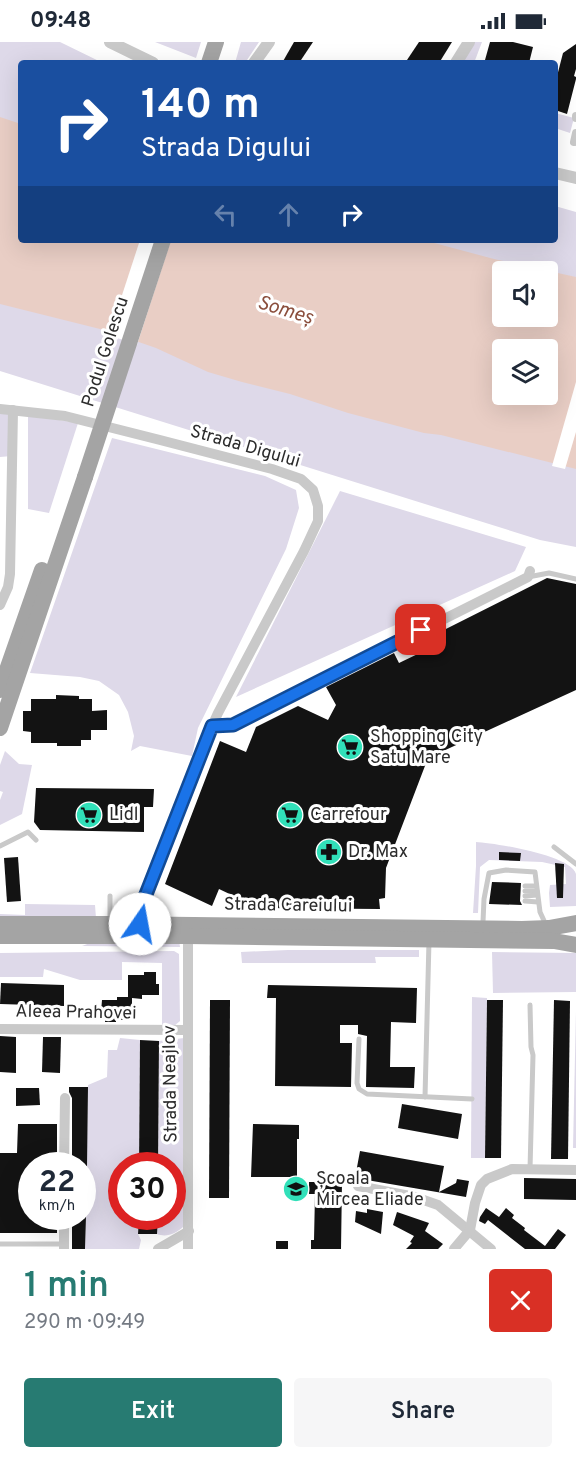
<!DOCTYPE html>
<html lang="en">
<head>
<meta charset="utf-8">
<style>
  :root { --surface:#fff; --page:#f6f6f7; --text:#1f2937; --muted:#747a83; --accent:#277b72 }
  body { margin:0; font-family:Overpass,sans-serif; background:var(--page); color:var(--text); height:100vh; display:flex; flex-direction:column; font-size:22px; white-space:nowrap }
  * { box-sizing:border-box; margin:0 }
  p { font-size:20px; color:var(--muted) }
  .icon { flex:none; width:33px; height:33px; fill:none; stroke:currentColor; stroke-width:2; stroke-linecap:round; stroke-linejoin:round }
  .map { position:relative; height:1207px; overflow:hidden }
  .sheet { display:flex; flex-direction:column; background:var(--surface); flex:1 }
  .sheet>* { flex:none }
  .hud { position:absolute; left:18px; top:18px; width:540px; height:183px; border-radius:6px; box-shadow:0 6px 24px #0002; background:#1a4fa0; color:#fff; overflow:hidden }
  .controls { position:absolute; left:492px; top:219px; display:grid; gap:12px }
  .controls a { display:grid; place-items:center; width:66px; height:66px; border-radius:6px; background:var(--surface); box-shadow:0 6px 24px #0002; font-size:30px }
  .speed { position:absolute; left:18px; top:1110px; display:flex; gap:12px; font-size:30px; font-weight:700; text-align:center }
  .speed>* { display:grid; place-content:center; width:78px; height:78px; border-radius:50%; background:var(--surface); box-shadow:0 6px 24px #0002; line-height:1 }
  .speed small { font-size:15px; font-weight:400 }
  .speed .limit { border:9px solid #d22; background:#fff; color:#111 }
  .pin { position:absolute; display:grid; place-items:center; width:51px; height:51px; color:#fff; margin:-26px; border-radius:12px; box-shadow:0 3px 9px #0006 }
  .me { position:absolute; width:66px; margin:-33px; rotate:12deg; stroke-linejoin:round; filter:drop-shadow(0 0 4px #0008) }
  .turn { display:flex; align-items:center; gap:21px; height:126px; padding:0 24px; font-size:27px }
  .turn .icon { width:78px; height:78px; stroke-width:2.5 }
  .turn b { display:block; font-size:42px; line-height:51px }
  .lanes { display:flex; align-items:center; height:57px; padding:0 24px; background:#0003; justify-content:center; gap:30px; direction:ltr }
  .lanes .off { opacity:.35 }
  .round { display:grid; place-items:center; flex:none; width:63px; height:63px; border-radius:6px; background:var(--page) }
  .summary { display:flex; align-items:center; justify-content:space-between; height:102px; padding:0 24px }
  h1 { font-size:36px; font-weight:600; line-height:45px; color:var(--accent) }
  .cta { display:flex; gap:12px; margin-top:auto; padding:12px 24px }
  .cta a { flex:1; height:69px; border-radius:6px; background:var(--accent); color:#fff; font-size:24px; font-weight:600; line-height:69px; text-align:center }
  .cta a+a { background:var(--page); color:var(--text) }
  .status { display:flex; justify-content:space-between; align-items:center; height:42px; padding:0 30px; background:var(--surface); direction:ltr }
  .status svg { height:16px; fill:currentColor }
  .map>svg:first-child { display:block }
  .green { fill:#ded9e9; fill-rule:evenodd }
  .water { fill:#e9cec5; fill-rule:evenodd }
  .pier { fill:#fff }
  .building { fill:#131313 }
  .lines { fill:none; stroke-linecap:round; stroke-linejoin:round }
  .service { stroke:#c9c9c9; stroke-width:5 }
  .pedestrian { stroke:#c9c9c9; stroke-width:8 }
  .minor { stroke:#c9c9c9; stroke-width:10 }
  .tertiary { stroke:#c9c9c9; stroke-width:12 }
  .primary { stroke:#a4a4a4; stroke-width:16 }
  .primary-bridge { stroke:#a4a4a4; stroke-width:16 }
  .route-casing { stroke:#114b97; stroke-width:15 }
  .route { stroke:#1a73e8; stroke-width:10 }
  .labels { text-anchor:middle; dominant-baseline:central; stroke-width:6; stroke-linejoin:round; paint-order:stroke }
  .street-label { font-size:18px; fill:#2c2c2c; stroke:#fff }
  .poi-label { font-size:18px; fill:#2c2c2c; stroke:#fff; text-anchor:start }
  .water-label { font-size:20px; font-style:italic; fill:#8b4f3d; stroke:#fff }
</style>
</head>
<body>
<div class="status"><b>09:48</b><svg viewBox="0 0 49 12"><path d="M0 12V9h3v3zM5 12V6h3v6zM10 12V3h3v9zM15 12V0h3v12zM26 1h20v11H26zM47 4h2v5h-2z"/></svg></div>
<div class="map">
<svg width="576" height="1207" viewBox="0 0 576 1207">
  <rect width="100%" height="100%" fill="#fff"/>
  <g class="green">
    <path d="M0,0H60L103,21H21V198H555V164L576,170V505L540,498L0,329ZM502,230H548V274H502ZM502,308H548V352H502Z"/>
    <path d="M155,0H201L196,16Z"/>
    <path d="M241,0H259L245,21H235Z"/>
    <path d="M473,0H482L474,21H461Z"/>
    <path d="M555,71L574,76L570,91L555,86Z"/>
    <path d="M0,370L13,372L12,414L0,415Z"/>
    <path d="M28,373L78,381L49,471L28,467Z"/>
    <path d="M112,396L265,434L296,448L299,466L286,507L198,686L192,714L140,704L131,709L134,694L128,670L119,653L99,639L80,635L30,631Z"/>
    <path d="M340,449L526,505L515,529L236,655Z"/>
    <path d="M5,709L19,722L32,723L22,772L0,783V758L3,750L0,749V723Z"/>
    <path d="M476,800C494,801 571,813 576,832C576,838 576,856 576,864L550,865L549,851L550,843L566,842L565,825L542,820L489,818L480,825L478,871H473L476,824Z"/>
    <path d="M25,862L95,863L96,876L0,878V872L25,873Z"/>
    <path d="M114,864L136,865L131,876L117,875L113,872Z"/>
    <path d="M179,898L180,905L82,904L90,901Z"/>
    <path d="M288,908H419V915H375L376,921H242L241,910Z"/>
    <path d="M174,909L179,912L180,979L174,984L162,983V921L122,920V938H80L44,927L43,935H0V911Z"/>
    <path d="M492,910L576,911V950L493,951Z"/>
    <path d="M472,955L487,956L485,1116H471Z"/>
    <path d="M576,969V1106H573Z"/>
    <path d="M120,996L140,998L139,1123L122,1124V1174L139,1175L138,1192L141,1198L139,1207H85L88,1043L107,1035L108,1008H117Z"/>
    <path d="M184,996L183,1185C176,1191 167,1196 157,1192L158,1175L172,1174V1124L158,1123L159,999Z"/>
  </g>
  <path class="water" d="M0,75L21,82V198H423L494,217L576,235V427L441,393L424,391L348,371L290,352L242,340L208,330L156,306L104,288L0,262ZM502,230H548V274H502ZM502,308H548V352H502Z"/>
  <g class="pier">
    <path d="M140,198H171L137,303L109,293Z"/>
    <path d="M576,340V390L565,427L552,424Z"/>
  </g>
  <g class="building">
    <path d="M294,0H313L299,21H282Z"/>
    <path d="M419,0H452L439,21H405Z"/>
    <path d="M490,0H513L533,5L529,21H516L507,19V21H486L487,18H485Z"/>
    <path d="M576,2V27L574,34L576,35V37L567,72L555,68V42L563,11Z"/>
    <path d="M547,536L576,542V648L428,716L386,826L385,856L379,857L380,867L259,866L219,847L212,864L165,842L220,699L246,710L256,685L298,664L328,678L336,663L326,645L394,611L399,621L426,608L424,598Z"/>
    <path d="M56,653L79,654V657H92V669L107,668V688H91V698H81V704H57V701H31V690L23,689V669H31V657H56Z"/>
    <path d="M36,746L154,747L153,765H144V790L40,788L34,780Z"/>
    <path d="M499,810L521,811L520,819L499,818Z"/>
    <path d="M18,815L21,859L7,860L4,816Z"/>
    <path d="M555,821L564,822L563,856H557Z"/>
    <path d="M492,840L521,841L520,859L522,863L489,862Z"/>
    <path d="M144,930H156V942H159V953H142V957L132,956V978H116V980H105V970H101L102,958H117V955H128V933H144Z"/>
    <path d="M1,941L64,943V964L0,962Z"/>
    <path d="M268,943L417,946L416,981L391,980L390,1025H415L414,1046L366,1045L367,994L358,992V983H340V1001H352L351,1045L275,1044L276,956H267Z"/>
    <path d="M210,958H230L229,1156H209Z"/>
    <path d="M487,958H503L501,1116H485Z"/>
    <path d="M554,958L570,959L568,1117H551Z"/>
    <path d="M0,994L16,995V1031L0,1030Z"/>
    <path d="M43,995H61L60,1031L42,1030Z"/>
    <path d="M140,998L159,999L158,1124H139Z"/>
    <path d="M69,1045H88L87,1124H72V1056L69,1050Z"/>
    <path d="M16,1046H39L40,1063L16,1064Z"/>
    <path d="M402,1062L462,1072L458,1097L398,1086Z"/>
    <path d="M18,1082H57V1124H32V1174H57V1191H0V1111H17Z"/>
    <path d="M253,1082L299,1083V1097H297V1135H251Z"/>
    <path d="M360,1109L444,1124L439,1150L456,1141L457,1137L469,1139L466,1155L355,1136Z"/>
    <path d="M524,1136L576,1137V1158L524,1157Z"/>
    <path d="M309,1140H342L341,1207H311V1198H314L315,1152H309Z"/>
    <path d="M486,1166L499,1175L506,1166L514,1173L512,1176L525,1186L524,1188L545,1204L558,1187L566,1193L555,1207H525L488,1178L485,1182L479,1179L480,1175Z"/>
    <path d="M367,1167L383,1170L381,1192L355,1180L356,1169L367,1171Z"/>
    <path d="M397,1170L429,1181L425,1189L443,1202L438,1207H406L412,1201L410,1200L414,1194L393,1183Z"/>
    <path d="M72,1174H86L85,1207H72Z"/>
    <path d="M139,1174H158L157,1192H138Z"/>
    <rect x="276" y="1199" width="12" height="8"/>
  </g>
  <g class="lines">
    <g class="service">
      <path d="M528,535L549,531L576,537"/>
      <path d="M0,804L28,790L36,798"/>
      <path d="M554,805L576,822"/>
      <path d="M525,844H536"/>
      <path d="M525,849H537"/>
      <path d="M110,854V880"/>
      <path d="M525,854L537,853"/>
      <path d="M525,859L538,860"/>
      <path d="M480,884L483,880L484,857L489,831L506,828L535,830L540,870L546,883"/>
      <path d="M359,997L357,1041L359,1047L367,1052L472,1057"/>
      <path d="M425,1055L429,899"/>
      <path d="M530,1127L533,1013L531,1005L530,963"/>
      <path d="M0,1202H64"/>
    </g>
    <g class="pedestrian">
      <path d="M576,74V76"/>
      <path d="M574,100L576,91"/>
    </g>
    <g class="minor">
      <path d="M0,367L65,374L160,398L272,427L301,437L313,448L318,464V479L304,509L218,671L212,684"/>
      <path d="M0,563L8,545L10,532L13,368"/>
      <path d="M140,882L141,865L212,684L233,683L528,535L530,529"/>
      <path d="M188,894V1207"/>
      <path d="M0,987L187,988"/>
      <path d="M64,1124L65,1056"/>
      <path d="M358,1144L415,1155L438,1163L491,1207"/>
      <path d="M64,1207V1174"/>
      <path d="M158,1207L189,1189"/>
      <path d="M454,1207L470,1188L475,1161L481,1143L487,1137L512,1127L576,1128"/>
    </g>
    <g class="tertiary">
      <path d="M110,0L153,21"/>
      <path d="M254,21L269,0"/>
      <path d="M456,21L469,0"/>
      <path d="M555,131L576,136"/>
    </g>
    <g class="primary">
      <path d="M209,21L216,0"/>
      <path d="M0,648L42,528"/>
      <path d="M0,686L85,435"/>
      <path d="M0,882H110L522,887L549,886L576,881"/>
      <path d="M0,894H188L470,898L554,899L576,903"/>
    </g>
    <path class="primary-bridge" d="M85,435L163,198"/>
  </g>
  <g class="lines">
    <g class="route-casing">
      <path id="route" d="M140,882L141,865L212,684L233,683L421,588"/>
    </g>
    <use href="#route" class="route"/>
  </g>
  <defs>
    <g id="supermarket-disc" transform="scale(1.35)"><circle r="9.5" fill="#31e0b9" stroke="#fff"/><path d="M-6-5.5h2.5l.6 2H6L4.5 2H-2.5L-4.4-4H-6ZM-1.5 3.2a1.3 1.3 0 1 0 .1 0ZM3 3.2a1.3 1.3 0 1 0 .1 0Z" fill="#111"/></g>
    <g id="pharmacy-disc" transform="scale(1.35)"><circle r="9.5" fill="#31e0b9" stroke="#fff"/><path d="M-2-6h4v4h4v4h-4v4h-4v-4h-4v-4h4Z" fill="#111"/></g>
    <g id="school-disc" transform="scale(1.35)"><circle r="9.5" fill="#31e0b9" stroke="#fff"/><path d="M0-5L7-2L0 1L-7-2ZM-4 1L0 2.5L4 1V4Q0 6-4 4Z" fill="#111"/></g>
  </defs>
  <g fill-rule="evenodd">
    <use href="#supermarket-disc" x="350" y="705"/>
    <use href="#supermarket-disc" x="89" y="773"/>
    <use href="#supermarket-disc" x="290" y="773"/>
    <use href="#pharmacy-disc" x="329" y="810"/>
    <use href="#school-disc" x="296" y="1147"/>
  </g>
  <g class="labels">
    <g class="street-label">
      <text transform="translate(106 310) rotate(-72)">Podul Golescu</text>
      <text transform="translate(245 405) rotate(16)">Strada Digului</text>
      <text transform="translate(288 864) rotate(1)">Strada Careiului</text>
      <text transform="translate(76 971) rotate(1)">Aleea Prahovei</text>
      <text transform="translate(171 1042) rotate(-91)">Strada Neajlov</text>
    </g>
    <g class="poi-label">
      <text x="370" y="695">Shopping City<tspan x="370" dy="21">Satu Mare</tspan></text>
      <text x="109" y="773">Lidl</text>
      <text x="310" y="773">Carrefour</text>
      <text x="348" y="810">Dr. Max</text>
      <text x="316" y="1137">Școala<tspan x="316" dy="21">Mircea Eliade</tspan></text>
    </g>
    <g class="water-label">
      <text transform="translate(285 269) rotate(17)">Someș</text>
    </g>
  </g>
</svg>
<div class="controls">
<a><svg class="icon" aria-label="sound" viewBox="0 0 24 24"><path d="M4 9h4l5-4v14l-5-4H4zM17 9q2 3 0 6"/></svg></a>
<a><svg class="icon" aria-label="layers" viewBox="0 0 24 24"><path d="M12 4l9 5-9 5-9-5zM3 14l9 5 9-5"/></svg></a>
</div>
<div class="speed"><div>22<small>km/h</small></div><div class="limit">30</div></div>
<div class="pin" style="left:421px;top:588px;background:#d93025"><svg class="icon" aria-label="arrive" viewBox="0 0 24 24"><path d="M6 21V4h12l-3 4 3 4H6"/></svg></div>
<svg class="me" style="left:140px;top:882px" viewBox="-20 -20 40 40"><circle r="19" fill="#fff"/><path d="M0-13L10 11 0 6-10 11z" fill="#1a73e8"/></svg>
<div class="hud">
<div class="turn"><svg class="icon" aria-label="right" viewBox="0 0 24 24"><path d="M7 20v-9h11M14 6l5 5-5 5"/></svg><div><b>140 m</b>Strada Digului</div></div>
<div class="lanes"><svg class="icon off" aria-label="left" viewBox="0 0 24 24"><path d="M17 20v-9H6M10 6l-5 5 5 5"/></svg><svg class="icon off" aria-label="ahead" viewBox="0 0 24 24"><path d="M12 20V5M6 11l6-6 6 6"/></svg><svg class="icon" aria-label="right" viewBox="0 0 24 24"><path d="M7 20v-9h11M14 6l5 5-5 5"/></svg></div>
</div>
</div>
<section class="sheet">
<div class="summary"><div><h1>1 min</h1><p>290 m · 09:49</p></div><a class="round" style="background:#d93025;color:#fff"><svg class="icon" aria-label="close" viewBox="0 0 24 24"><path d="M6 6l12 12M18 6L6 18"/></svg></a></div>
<div class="cta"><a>Exit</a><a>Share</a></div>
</section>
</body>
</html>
